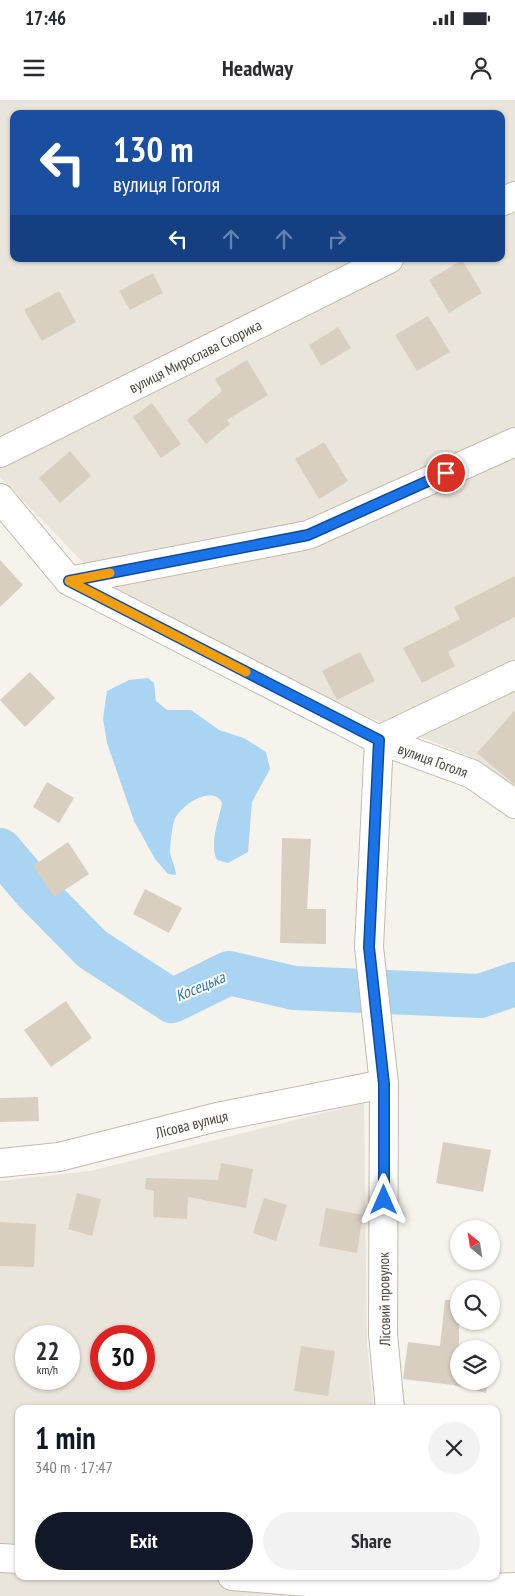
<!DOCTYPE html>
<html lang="en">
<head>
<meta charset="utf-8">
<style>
  :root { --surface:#fff; --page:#f2f2f3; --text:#2b2b33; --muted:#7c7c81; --accent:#111827 }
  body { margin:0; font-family:"PT Sans Narrow",sans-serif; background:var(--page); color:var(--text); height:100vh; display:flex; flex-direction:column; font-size:19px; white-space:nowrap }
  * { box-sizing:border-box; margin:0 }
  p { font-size:16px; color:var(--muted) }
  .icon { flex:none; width:28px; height:28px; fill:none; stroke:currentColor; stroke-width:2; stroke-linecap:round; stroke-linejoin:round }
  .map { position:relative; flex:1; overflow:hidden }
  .panel { position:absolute; left:15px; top:1305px; width:485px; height:175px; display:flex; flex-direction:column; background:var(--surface); border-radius:10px; box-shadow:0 1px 4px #0004 }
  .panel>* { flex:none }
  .guide { position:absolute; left:10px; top:10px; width:495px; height:152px; border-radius:10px; box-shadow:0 1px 4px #0004; background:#1a4fa0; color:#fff; overflow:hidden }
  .needle { width:32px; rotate:330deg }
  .tools { position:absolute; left:450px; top:1120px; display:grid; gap:10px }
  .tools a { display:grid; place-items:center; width:50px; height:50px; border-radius:50%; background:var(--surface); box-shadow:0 1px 4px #0004; font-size:25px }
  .speed { position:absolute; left:15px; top:1225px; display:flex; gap:10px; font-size:25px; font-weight:700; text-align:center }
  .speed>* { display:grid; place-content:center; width:65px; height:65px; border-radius:50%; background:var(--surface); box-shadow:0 1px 4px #0004; line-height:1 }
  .speed small { font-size:12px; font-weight:400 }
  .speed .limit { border:8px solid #d22; background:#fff; color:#111 }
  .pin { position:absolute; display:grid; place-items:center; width:42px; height:42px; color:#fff; margin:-21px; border:2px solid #fff; border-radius:50%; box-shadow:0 1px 5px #0007 }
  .me { position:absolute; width:55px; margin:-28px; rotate:0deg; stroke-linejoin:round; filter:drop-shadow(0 0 4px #0008) }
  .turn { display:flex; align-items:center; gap:18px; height:105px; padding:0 20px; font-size:22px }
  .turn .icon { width:65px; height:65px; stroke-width:2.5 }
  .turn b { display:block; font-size:35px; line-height:42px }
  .lanes { display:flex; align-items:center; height:48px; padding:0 20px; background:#0003; justify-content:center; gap:25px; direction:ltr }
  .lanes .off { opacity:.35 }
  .round { display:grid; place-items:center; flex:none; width:52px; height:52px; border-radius:26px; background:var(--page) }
  .overview { display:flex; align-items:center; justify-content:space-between; height:85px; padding:0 20px }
  h1 { font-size:30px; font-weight:700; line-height:38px; color:var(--accent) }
  .button { display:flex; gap:10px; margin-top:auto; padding:10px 20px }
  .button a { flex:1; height:58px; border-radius:30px; background:var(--accent); color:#fff; font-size:20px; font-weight:700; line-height:58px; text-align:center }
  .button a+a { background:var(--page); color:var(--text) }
  .status { display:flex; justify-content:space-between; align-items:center; height:35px; padding:0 25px; background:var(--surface); direction:ltr }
  .status svg { height:14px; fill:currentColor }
  header { display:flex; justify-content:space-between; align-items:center; height:65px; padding:0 20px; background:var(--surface); font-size:22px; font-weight:700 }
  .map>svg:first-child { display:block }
  .residential { fill:#eae5da; fill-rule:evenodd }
  .water { fill:#a9d4f2 }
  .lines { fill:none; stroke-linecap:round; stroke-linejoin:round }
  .river { stroke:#a9d4f2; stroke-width:44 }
  .building { fill:#d8cfc1 }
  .minor-casing { stroke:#c2bbae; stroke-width:30 }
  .minor { stroke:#fff; stroke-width:28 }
  .route-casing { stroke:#114b97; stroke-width:12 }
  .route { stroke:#1a73e8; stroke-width:9 }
  .slow { stroke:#f59e0b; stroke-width:9 }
  .labels { text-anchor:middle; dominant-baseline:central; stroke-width:4; stroke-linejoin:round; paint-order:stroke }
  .street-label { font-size:15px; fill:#4b4439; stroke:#fff }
  .water-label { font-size:16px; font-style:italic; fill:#2e7ab2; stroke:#fff }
</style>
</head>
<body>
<div class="status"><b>17:46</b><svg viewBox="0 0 49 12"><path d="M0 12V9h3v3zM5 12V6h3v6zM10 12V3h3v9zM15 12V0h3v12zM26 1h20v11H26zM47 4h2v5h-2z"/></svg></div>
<header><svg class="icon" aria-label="menu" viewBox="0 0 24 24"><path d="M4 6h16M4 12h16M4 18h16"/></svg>Headway<svg class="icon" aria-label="person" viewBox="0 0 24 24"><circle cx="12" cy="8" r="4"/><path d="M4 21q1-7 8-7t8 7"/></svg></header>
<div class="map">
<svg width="515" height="1496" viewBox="0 0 515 1496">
  <rect width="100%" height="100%" fill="#f6f3ec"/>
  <g class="residential">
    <path d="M0,0H515V688L467,655L342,607L102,482L0,377ZM14,14H501V159H14Z"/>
    <path d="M364,1003L367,1246L374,1309H19V1476H389L383,1496H0V1081L90,1071ZM26,1236H69V1279H26ZM101,1236H144V1279H101Z"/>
  </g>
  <path class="water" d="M148,578L154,583L156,601L167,610H191L219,630L244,638L266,652L270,669L252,702L248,752L228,763L217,760C209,744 219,720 222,703C213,683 179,706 174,721C172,729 170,744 170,752C171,760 176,767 176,775L168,774L155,759L134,721L107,643L103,619L107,591L129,580Z"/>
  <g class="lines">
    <path class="river" d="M0,750L34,790L92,849L172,901L229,873L294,888L480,896L515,884"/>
  </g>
  <g class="building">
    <path d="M462,160L482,193L449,213L429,180Z"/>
    <path d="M153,173L163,193L130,210L119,191Z"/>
    <path d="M59,191L76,222L42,241L24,210Z"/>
    <path d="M428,216L450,252L417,271L395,235Z"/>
    <path d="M338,227L351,248L321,266L309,245Z"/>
    <path d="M247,260L268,295L227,320L230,324L206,344L187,320L222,291L215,279Z"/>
    <path d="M152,303L181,344L161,358L133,317Z"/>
    <path d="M324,342L348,381L319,399L295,359Z"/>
    <path d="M70,351L91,376L60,403L39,378Z"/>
    <path d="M0,460L23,485L0,507Z"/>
    <path d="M515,476V517L448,552L455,566L422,583L403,548L460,519L454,507Z"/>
    <path d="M360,552L375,581L337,600L322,571Z"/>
    <path d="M30,572L55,598L25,627L0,600Z"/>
    <path d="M515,610V685L477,653Z"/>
    <path d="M47,682L74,698L59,723L33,707Z"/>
    <path d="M282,738L311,739L307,809H326V844L280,843Z"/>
    <path d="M68,742L89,774L54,797L33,766Z"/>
    <path d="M145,789L182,808L169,833L133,814Z"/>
    <path d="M66,901L92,938L51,967L24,930Z"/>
    <path d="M38,997L39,1021L0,1022V998Z"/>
    <path d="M443,1042L491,1050L483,1092L436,1083Z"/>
    <path d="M221,1063L253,1069L246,1108L188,1097L187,1119L153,1117L154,1091L145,1089L146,1078L218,1080Z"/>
    <path d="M77,1093L101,1099L92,1136L68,1129Z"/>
    <path d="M264,1098L287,1105L276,1141L253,1133Z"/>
    <path d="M326,1108L363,1115L357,1153L319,1146Z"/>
    <path d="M0,1122L36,1124L34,1167L0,1166Z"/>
    <path d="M445,1200H459V1281H488L486,1293L453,1285L403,1279L408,1242L440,1246Z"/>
    <path d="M301,1246L335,1251L328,1296L294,1291Z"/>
  </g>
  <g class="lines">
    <g class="minor-casing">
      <g id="minor">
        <path d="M501,102L515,96"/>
        <path id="s1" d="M0,353L389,159"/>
        <path id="s2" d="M0,398L69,481L379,640L472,674L515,704"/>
        <path d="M69,481L308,435L515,342"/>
        <path id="s3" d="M0,1063L59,1057L217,1017L384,984"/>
        <path d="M390,1309L383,1234L384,984L369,847L379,640L515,575"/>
        <path d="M0,1458L19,1459"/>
        <path d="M232,1476L406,1490L515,1487"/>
      </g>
    </g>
    <use href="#minor" class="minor"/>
  </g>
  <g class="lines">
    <g class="route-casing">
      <path id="route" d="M384,1100V984L369,847L379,640L69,481L308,435L446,373"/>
    </g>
    <use href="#route" class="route"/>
    <path class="slow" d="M110,473L69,481L246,572"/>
  </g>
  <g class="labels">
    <g class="street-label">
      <text stroke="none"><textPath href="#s1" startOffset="218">вулиця Мирослава Скорика</textPath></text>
      <text stroke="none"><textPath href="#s2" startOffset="514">вулиця Гоголя</textPath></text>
      <text stroke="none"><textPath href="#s3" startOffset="196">Лісова вулиця</textPath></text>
      <text transform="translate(384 1199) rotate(-91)">Лісовий провулок</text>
    </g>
    <g class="water-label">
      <text transform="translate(200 886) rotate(-23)">Косецька</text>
    </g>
  </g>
</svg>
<div class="tools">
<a><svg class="needle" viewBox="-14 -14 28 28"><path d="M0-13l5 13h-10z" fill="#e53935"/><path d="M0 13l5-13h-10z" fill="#7c7c81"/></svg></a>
<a><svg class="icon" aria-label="search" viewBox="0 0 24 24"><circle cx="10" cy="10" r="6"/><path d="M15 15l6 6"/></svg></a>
<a><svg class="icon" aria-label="layers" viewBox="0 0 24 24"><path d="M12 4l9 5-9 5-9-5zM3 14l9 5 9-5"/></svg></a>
</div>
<div class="speed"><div>22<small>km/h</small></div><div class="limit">30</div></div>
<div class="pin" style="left:446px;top:373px;background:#d93025"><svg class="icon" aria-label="arrive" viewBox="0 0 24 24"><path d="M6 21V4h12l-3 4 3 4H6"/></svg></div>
<svg class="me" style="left:384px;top:1100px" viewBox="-20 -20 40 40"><path d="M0-17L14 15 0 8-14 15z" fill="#1a73e8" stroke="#fff" stroke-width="4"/></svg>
<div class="guide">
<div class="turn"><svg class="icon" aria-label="left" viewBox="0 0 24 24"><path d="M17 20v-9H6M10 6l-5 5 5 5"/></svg><div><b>130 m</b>вулиця Гоголя</div></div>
<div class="lanes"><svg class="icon" aria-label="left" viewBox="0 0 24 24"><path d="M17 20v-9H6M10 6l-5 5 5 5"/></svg><svg class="icon off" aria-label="ahead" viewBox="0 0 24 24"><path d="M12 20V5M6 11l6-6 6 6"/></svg><svg class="icon off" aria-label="ahead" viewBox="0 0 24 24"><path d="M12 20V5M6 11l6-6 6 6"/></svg><svg class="icon off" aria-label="right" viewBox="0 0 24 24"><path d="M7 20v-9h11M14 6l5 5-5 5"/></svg></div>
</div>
<section class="panel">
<div class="overview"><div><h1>1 min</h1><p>340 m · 17:47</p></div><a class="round"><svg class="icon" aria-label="close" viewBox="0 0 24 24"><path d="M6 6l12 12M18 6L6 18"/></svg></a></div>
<div class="button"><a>Exit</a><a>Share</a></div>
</section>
</div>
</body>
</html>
